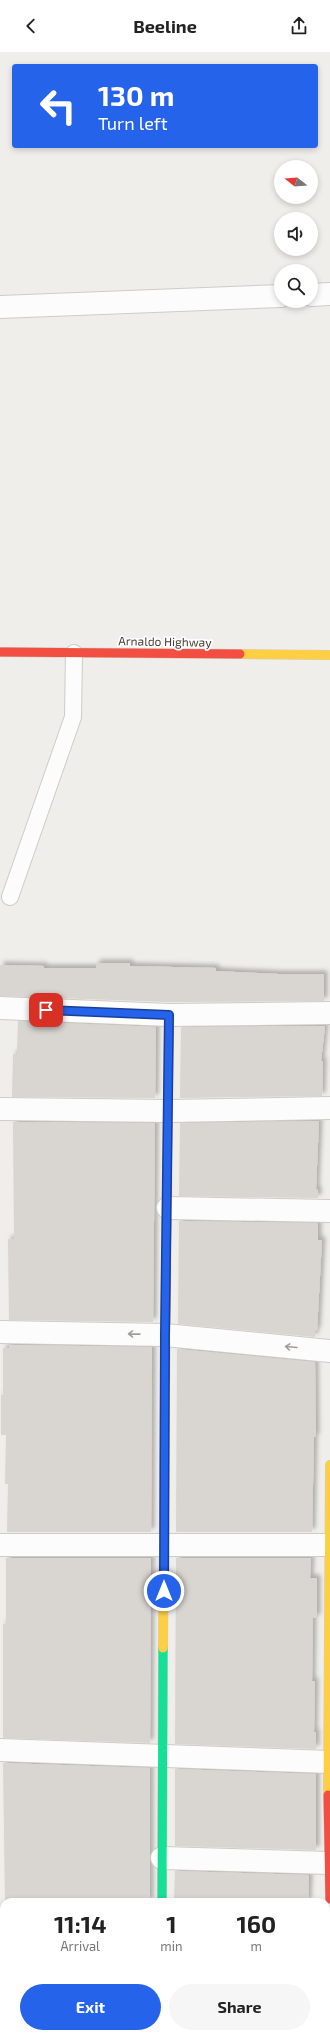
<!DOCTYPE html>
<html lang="en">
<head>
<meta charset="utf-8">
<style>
  :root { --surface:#fff; --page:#f6f6f6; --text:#222; --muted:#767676; --accent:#2563eb }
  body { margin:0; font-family:"Exo 2",sans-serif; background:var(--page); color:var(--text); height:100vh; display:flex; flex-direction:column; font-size:15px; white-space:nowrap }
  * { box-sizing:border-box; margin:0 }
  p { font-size:13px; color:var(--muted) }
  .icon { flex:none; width:22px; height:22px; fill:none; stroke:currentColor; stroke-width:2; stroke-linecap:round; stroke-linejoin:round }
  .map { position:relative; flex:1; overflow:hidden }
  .drawer { position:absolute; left:0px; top:1846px; width:330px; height:140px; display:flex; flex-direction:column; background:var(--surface); border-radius:12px 12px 0 0; box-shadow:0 2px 6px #0003 }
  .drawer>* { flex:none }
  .hud { position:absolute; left:12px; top:12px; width:306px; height:84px; border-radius:4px; box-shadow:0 2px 6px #0003; background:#2563eb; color:#fff; overflow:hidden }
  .needle { width:26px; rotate:287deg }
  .controls { position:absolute; left:274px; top:108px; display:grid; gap:8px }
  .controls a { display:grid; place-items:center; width:44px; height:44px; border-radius:50%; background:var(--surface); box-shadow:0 2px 6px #0003; font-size:20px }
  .pin { position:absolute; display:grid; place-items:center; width:34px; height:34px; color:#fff; margin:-17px; border-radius:8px; box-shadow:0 2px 6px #0006 }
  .me { position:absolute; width:44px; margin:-22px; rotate:0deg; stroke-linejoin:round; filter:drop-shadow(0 0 3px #0008) }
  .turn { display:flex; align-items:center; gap:14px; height:84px; padding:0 20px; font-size:18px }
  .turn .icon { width:52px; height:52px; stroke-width:2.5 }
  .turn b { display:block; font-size:28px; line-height:34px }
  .eta { display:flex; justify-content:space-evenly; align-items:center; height:68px; text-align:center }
  .eta b { font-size:24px; font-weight:700; line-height:28px }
  .primary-button { display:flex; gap:8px; margin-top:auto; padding:8px 20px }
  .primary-button a { flex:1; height:46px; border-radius:24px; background:var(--accent); color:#fff; font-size:16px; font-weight:700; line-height:46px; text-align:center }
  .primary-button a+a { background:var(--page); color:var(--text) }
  header { display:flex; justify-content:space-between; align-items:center; height:52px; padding:0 20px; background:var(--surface); font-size:18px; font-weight:700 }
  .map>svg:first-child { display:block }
  .building { fill:#d9d5d0; filter:url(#shadow) }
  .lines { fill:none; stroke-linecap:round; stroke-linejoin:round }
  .lane-casing { stroke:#cfccc7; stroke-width:18 }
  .street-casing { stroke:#cfccc7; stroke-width:24 }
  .fast-casing { stroke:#d2ccc1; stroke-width:10 }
  .slow-casing { stroke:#d2ccc1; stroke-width:10 }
  .jam-casing { stroke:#d2ccc1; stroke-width:10 }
  .lane { stroke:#fdfcfc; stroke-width:16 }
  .street { stroke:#fdfcfc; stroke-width:22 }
  .fast { stroke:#16e098; stroke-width:9 }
  .slow { stroke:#ffcf43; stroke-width:9 }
  .jam { stroke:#f24e42; stroke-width:9 }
  .oneway { stroke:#a29d98 }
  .route-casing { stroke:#184099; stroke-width:10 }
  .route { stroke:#2563eb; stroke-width:7 }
  .labels { text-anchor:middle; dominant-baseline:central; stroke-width:3.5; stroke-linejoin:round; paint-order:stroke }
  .street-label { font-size:12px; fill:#483e34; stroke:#fff }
</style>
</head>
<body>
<header><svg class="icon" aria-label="back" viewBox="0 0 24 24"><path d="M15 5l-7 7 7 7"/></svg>Beeline<svg class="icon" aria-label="share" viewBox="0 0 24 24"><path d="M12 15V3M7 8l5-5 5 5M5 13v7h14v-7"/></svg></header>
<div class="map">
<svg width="330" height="1986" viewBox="0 0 330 1986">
  <defs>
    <filter id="shadow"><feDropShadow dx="3.5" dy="-3.5" stdDeviation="2" flood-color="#0004"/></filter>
  </defs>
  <rect width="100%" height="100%" fill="#f0eeea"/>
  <g class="building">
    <path d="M96,911H130V914L216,916V919L278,922H324V949L169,950L0,944V913L44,914V916H96Z"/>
    <path d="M18,969L156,975L155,1046L12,1045L13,1002H17Z"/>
    <path d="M325,974L321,1009H323L322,1044L180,1046L181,975Z"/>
    <path d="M319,1069L316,1137L318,1138V1146L179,1144L180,1071Z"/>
    <path d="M13,1070L155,1071L153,1270L9,1268L8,1187H14Z"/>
    <path d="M179,1169L318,1171V1188H322L317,1279H315V1285L178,1272Z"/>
    <path d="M9,1293L152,1295L151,1480H7L8,1432H5L6,1383H1V1343H3V1296H9Z"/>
    <path d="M177,1297L315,1310L316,1385H314L312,1480H176Z"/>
    <path d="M6,1506H151L150,1691L3,1686V1572H6Z"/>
    <path d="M176,1506H311L310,1526H317V1566H313L312,1629H315L314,1680H316V1697L175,1692Z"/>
    <path d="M3,1711L150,1716V1850H5Z"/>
    <path d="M175,1717L316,1722V1798L175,1794Z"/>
    <path d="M175,1819L309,1823L308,1850H174Z"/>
  </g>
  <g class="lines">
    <g class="lane-casing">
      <path id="lane" d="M10,845L73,665L74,601"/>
    </g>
    <g class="street-casing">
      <g id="street">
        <path d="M311,243L330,242"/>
        <path d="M0,255L281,244"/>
        <path d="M0,956L169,963L330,961"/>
        <path d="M0,1057L169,1059L330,1056"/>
        <path d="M168,1156L330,1159"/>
        <path d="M0,1280L165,1283L330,1299"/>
        <path d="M0,1493H330"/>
        <path d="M0,1698L330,1710"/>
        <path d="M162,1806L330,1811"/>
        <path d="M0,1922H4"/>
        <path d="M326,1926H330"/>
        <path d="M161,1986V1982"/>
      </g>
    </g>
    <g class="fast-casing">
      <path id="fast" d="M162,1850L163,1596"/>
    </g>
    <g class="slow-casing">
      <g id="slow">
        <path d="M240,602L330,603"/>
        <path d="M163,1596L165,1330"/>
        <path d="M328,1743L330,1413"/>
      </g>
    </g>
    <g class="jam-casing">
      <g id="jam">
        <path d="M0,600L240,602"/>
        <path d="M165,1330L169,963"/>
        <path d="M328,1743L330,1847"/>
      </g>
    </g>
    <use href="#lane" class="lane"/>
    <use href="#street" class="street"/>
    <use href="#fast" class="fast"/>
    <use href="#slow" class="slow"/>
    <use href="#jam" class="jam"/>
  </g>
  <defs><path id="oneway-shaft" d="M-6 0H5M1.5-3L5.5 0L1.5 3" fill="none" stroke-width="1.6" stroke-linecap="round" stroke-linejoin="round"/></defs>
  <g class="oneway">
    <use href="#oneway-shaft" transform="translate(134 1282) rotate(-179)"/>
    <use href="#oneway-shaft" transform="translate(291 1295) rotate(-175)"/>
  </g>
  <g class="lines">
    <g class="route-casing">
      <path id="route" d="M46,958L169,963L165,1283L164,1539"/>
    </g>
    <use href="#route" class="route"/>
  </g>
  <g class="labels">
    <g class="street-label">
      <text transform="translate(165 589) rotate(1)">Arnaldo Highway</text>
    </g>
  </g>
</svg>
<div class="controls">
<a><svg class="needle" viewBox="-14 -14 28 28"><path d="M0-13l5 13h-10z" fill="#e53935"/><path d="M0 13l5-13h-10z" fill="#767676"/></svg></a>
<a><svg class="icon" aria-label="sound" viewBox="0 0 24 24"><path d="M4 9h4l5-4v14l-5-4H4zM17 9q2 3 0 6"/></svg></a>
<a><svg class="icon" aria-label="search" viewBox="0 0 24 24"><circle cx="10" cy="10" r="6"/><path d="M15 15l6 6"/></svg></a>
</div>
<div class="pin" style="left:46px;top:958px;background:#d93025"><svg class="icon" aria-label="arrive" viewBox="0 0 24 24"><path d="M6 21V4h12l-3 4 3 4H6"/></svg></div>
<svg class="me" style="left:164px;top:1539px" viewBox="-20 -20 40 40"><circle r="17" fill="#2563eb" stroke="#fff" stroke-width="3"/><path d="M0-11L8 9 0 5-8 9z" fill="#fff"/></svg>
<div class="hud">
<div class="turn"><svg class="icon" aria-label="left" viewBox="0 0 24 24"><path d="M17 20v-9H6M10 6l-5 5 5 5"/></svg><div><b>130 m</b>Turn left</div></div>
</div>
<section class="drawer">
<div class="eta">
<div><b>11:14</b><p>Arrival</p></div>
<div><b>1</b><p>min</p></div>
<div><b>160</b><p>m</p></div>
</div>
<div class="primary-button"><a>Exit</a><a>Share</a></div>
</section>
</div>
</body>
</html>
